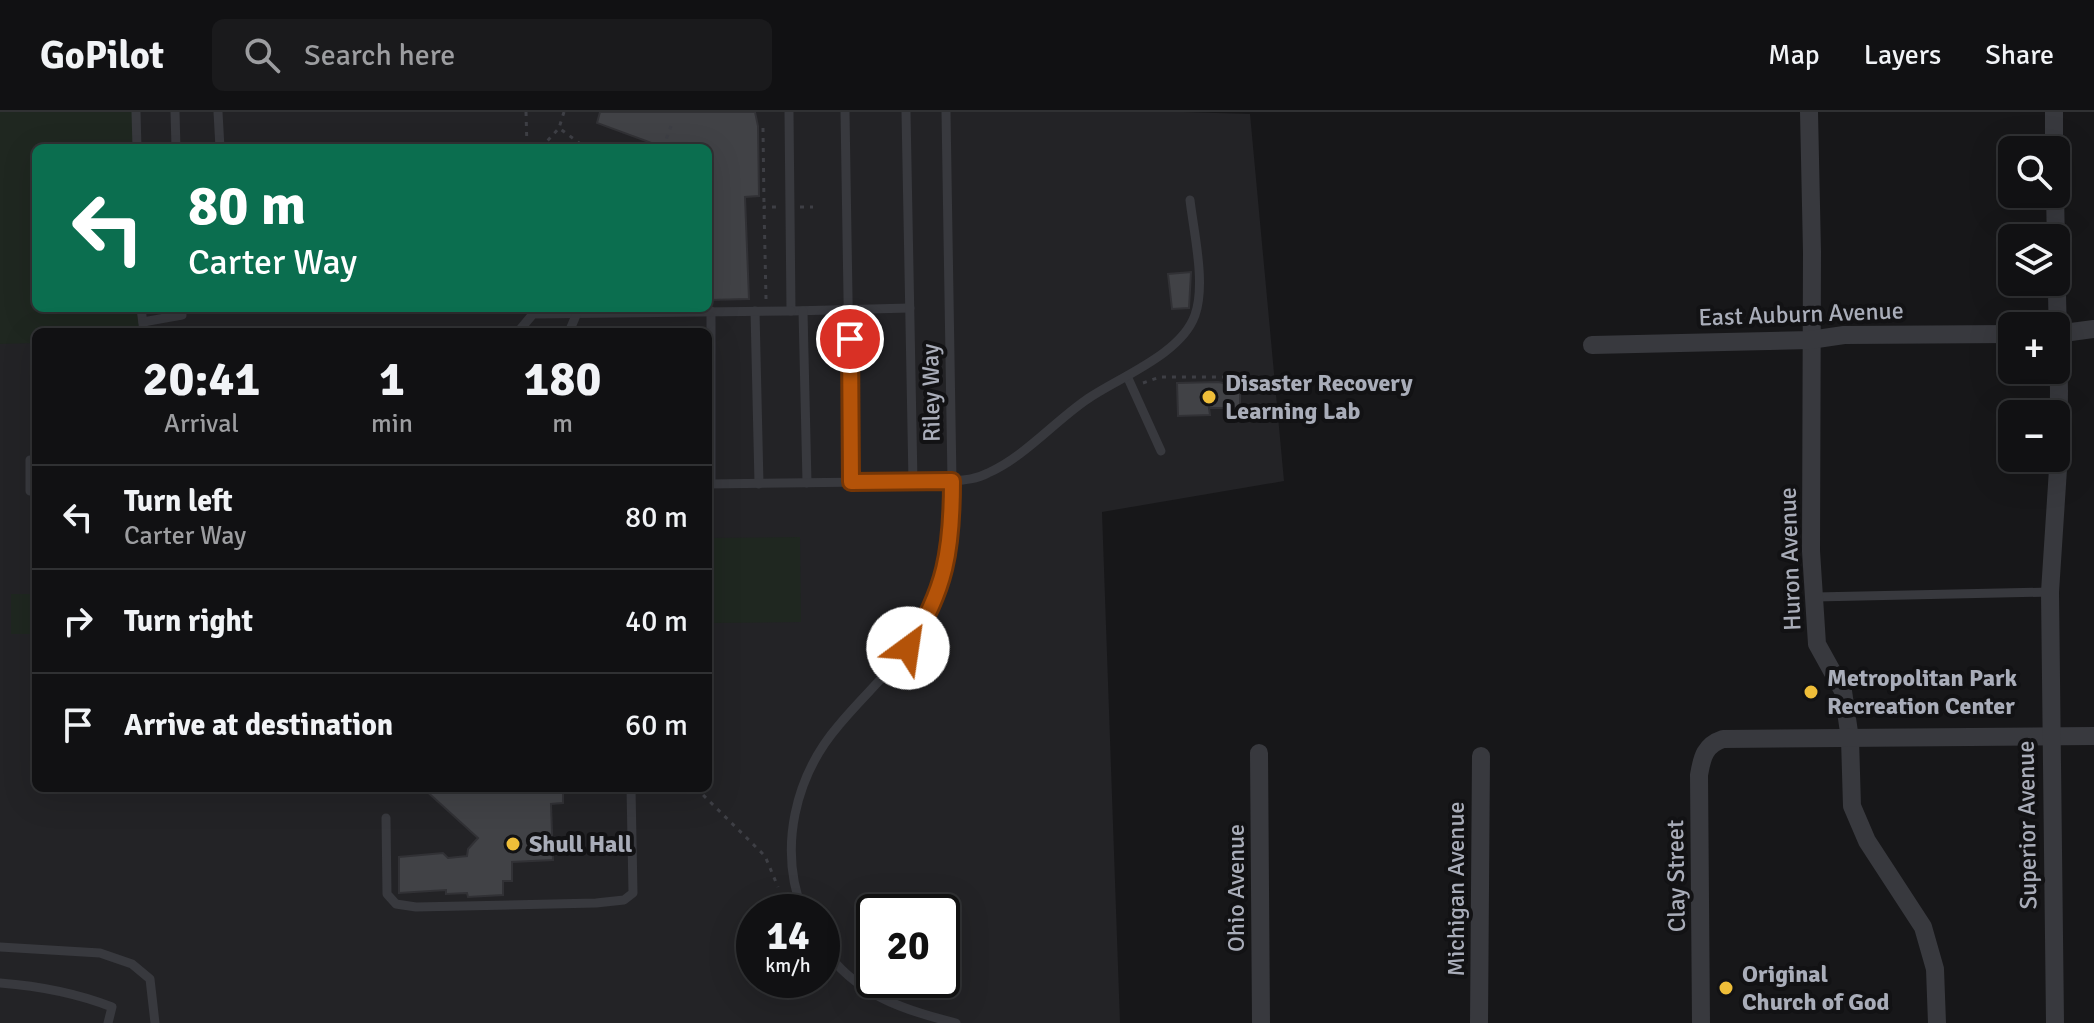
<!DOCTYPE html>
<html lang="en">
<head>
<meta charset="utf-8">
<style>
  :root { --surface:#111113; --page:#1a1a1c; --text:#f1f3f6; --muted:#9c9da0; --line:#303133 }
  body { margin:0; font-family:Signika,sans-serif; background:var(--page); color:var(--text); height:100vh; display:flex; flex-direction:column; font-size:30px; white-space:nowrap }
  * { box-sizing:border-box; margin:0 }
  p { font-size:26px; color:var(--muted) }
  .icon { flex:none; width:44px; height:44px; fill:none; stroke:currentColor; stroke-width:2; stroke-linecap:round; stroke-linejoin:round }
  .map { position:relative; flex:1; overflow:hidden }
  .drawer { position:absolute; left:32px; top:216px; width:680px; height:464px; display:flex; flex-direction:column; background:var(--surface); border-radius:12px; box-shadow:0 8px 32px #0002,0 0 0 2px var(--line) }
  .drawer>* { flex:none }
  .banner { position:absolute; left:32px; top:32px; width:680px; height:168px; border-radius:12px; box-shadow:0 8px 32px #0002,0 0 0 2px var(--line); background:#0b6e4f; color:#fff; overflow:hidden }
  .controls { position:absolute; left:1998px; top:24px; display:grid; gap:16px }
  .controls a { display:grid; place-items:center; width:72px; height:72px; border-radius:12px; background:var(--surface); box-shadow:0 8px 32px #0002,0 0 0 2px var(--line); font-size:40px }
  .speed { position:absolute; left:736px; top:782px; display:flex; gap:16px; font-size:40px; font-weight:700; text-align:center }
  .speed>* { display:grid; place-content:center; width:104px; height:104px; border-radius:50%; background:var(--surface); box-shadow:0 8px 32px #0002,0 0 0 2px var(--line); line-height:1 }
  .speed small { font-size:20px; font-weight:400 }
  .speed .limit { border:4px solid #111; border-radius:12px; background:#fff; color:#111 }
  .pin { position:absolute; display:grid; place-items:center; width:68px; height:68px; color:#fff; margin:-34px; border:4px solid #fff; border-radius:50%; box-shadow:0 2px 8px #0007 }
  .me { position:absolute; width:88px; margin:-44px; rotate:31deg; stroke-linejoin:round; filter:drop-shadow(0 0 6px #0008) }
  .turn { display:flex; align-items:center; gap:28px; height:168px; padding:0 24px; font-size:36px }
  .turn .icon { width:104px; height:104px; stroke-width:2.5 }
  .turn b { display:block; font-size:56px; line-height:68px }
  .eta { display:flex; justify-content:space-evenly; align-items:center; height:136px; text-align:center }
  .eta b { font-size:48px; font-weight:700; line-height:56px }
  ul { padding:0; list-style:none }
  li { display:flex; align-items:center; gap:24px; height:104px; padding:0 24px; border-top:2px solid var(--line) }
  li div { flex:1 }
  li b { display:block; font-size:30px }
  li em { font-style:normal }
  header { display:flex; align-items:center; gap:48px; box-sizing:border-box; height:112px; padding:0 40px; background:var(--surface); border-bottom:2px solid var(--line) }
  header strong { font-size:38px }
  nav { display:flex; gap:44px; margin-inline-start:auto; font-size:28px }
  .search { width:560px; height:72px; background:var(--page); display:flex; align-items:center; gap:20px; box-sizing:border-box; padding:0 28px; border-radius:12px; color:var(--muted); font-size:30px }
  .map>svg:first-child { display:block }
  .built { fill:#232326; fill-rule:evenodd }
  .green { fill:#1f2720 }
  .building { fill:#414246; stroke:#313135; stroke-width:2 }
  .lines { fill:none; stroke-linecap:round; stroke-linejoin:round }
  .path { stroke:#3e3f45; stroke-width:3; stroke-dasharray:4 6; stroke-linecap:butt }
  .service { stroke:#38393e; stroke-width:9 }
  .minor { stroke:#38393e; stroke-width:18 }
  .route-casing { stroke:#753606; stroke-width:20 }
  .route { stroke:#b45309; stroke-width:14 }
  .poi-dot { fill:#efbe39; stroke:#121214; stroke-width:3 }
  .labels { text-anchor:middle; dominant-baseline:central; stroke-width:8; stroke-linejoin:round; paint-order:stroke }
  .street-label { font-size:24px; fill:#a9adb9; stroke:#121214 }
  .poi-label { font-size:24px; font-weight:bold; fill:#a9adb9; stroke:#121214; text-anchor:start }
</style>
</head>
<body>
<header>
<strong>GoPilot</strong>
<div class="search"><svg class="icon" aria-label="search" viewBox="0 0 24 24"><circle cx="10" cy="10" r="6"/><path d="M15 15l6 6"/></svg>Search here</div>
<nav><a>Map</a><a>Layers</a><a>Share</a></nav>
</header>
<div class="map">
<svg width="2094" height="911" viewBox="0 0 2094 911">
  <rect width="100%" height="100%" fill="#171719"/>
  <path class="built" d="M127,0H1184L1250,2L1284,369L1102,400L1120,911H0V227L36,226V676H708V220H131V196H708V36H128ZM754,800H822V868H754ZM874,800H942V868H874Z"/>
  <g class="green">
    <path d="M0,0H138L139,36H36V196H144V220H36V231L0,232Z"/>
    <path d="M800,425L801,510L708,511V426Z"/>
    <rect x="11" y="482" width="25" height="40"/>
  </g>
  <g class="building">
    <path d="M600,0H755L758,14L759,84L745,85L749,187L708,188V36H665L597,11Z"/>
    <path d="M1191,160L1189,196L1172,197L1168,162Z"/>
    <path d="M1218,270L1240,274V296H1209L1210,303L1178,304L1177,271Z"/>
    <path d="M423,676H563V691L551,692L553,748L512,750V769H503V783L468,785L467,781L446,782V778L399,781V745L443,741L448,746L467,744L468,737L478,726Z"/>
  </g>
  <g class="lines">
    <g class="path">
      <path d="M526,0L527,36"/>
      <path d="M564,0L559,16L586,36"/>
      <path d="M763,16L764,95"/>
      <path d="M541,36L559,16"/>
      <path d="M663,36L671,14"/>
      <path d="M800,95H813"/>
      <path d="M766,187L764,95H777"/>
      <path d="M652,220L653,212"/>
      <path d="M1143,271L1160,265H1242V281"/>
      <path d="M696,676L765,744L778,775"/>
    </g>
    <g class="service">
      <path d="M136,0L137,36"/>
      <path d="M175,0L176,36"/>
      <path d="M218,0L220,36"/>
      <path d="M789,0L791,199L910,196"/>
      <path d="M845,0L851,370"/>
      <path d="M906,0L913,370"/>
      <path d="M141,196L144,220"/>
      <path d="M711,199V372"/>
      <path d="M755,199L759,372"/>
      <path d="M803,199L807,371"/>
      <path d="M143,210L182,203L181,196"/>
      <path d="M518,220L533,202L791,199"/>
      <path d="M569,220L577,201"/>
      <path d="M1127,264L1161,339"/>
      <path d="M30,348V379H36"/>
      <path d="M708,372L952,369C965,368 977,367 988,361C1024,345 1053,311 1086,288C1117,266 1181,243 1195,203C1206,172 1194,122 1190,88"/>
      <path d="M1815,485L2050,480"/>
      <path d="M386,706L387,782L396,792L416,795L596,791L624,788L633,781L631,676"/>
      <path d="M803,800C778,736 795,664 839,613C867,579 903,549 925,510C949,466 952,418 952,369L946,0"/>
      <path d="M822,834C855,882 902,898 956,911"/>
      <path d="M0,835L100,841L132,852L150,867L155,911"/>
      <path d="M0,871C39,874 76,881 112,895L108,911"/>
    </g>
    <g class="minor">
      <path d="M1809,0L1812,140L1811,439L1817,532L1843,579L1850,627L1852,694L1867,729L1923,815L1935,857L1937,911"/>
      <path d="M2054,0V38"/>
      <path d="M2056,222L2094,217"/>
      <path d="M1592,233L1810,228L1844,223L2012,222"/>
      <path d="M1259,641L1261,911"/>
      <path d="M1479,911L1481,644"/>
      <path d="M1701,911L1699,663C1702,645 1705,633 1723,627L2094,624"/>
      <path d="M2055,911L2050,480L2058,357L2059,279L2055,82"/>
    </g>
  </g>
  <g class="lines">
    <g class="route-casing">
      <path id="route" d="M850,227L851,370L952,369C952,437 946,478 908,536"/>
    </g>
    <use href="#route" class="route"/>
  </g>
  <g class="poi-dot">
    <circle cx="1209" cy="285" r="8"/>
    <circle cx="1811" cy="580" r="8"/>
    <circle cx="513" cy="732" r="8"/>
    <circle cx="1726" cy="876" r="8"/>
  </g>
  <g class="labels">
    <g class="street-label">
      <text transform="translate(1801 202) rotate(-2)">East Auburn Avenue</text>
      <text transform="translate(931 281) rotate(-91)">Riley Way</text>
      <text transform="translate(1790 447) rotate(-92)">Huron Avenue</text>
      <text transform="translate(2027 713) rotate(-91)">Superior Avenue</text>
      <text transform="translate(1676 764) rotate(-91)">Clay Street</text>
      <text transform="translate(1236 776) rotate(-90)">Ohio Avenue</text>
      <text transform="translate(1456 777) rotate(-90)">Michigan Avenue</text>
    </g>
    <g class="poi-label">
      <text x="1225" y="271">Disaster Recovery<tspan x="1225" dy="28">Learning Lab</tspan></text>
      <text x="1827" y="566">Metropolitan Park<tspan x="1827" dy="28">Recreation Center</tspan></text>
      <text x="529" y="732">Shull Hall</text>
      <text x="1742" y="862">Original<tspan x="1742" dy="28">Church of God</tspan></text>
    </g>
  </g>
</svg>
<div class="controls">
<a><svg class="icon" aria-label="search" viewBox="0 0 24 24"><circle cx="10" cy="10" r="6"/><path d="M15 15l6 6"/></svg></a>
<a><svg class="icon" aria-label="layers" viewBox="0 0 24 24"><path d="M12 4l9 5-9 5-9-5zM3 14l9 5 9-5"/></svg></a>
<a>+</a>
<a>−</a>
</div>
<div class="speed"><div>14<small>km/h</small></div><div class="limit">20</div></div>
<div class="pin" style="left:850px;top:227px;background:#d93025"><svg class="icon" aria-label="arrive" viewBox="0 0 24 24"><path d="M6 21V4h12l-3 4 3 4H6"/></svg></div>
<svg class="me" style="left:908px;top:536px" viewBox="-20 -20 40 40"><circle r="19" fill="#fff"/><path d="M0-13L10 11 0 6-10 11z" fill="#b45309"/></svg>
<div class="banner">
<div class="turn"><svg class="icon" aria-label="left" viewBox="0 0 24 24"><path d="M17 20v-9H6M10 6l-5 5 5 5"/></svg><div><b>80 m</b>Carter Way</div></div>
</div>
<section class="drawer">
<div class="eta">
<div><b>20:41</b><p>Arrival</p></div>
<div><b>1</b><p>min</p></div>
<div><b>180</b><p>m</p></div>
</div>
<ul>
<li><svg class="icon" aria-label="left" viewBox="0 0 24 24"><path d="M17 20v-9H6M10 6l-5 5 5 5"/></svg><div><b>Turn left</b><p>Carter Way</p></div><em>80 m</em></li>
<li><svg class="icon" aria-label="right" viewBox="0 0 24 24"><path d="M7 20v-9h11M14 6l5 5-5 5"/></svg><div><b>Turn right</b></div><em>40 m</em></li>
<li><svg class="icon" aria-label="arrive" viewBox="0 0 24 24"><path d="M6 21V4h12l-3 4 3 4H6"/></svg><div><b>Arrive at destination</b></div><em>60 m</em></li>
</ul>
</section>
</div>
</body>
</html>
